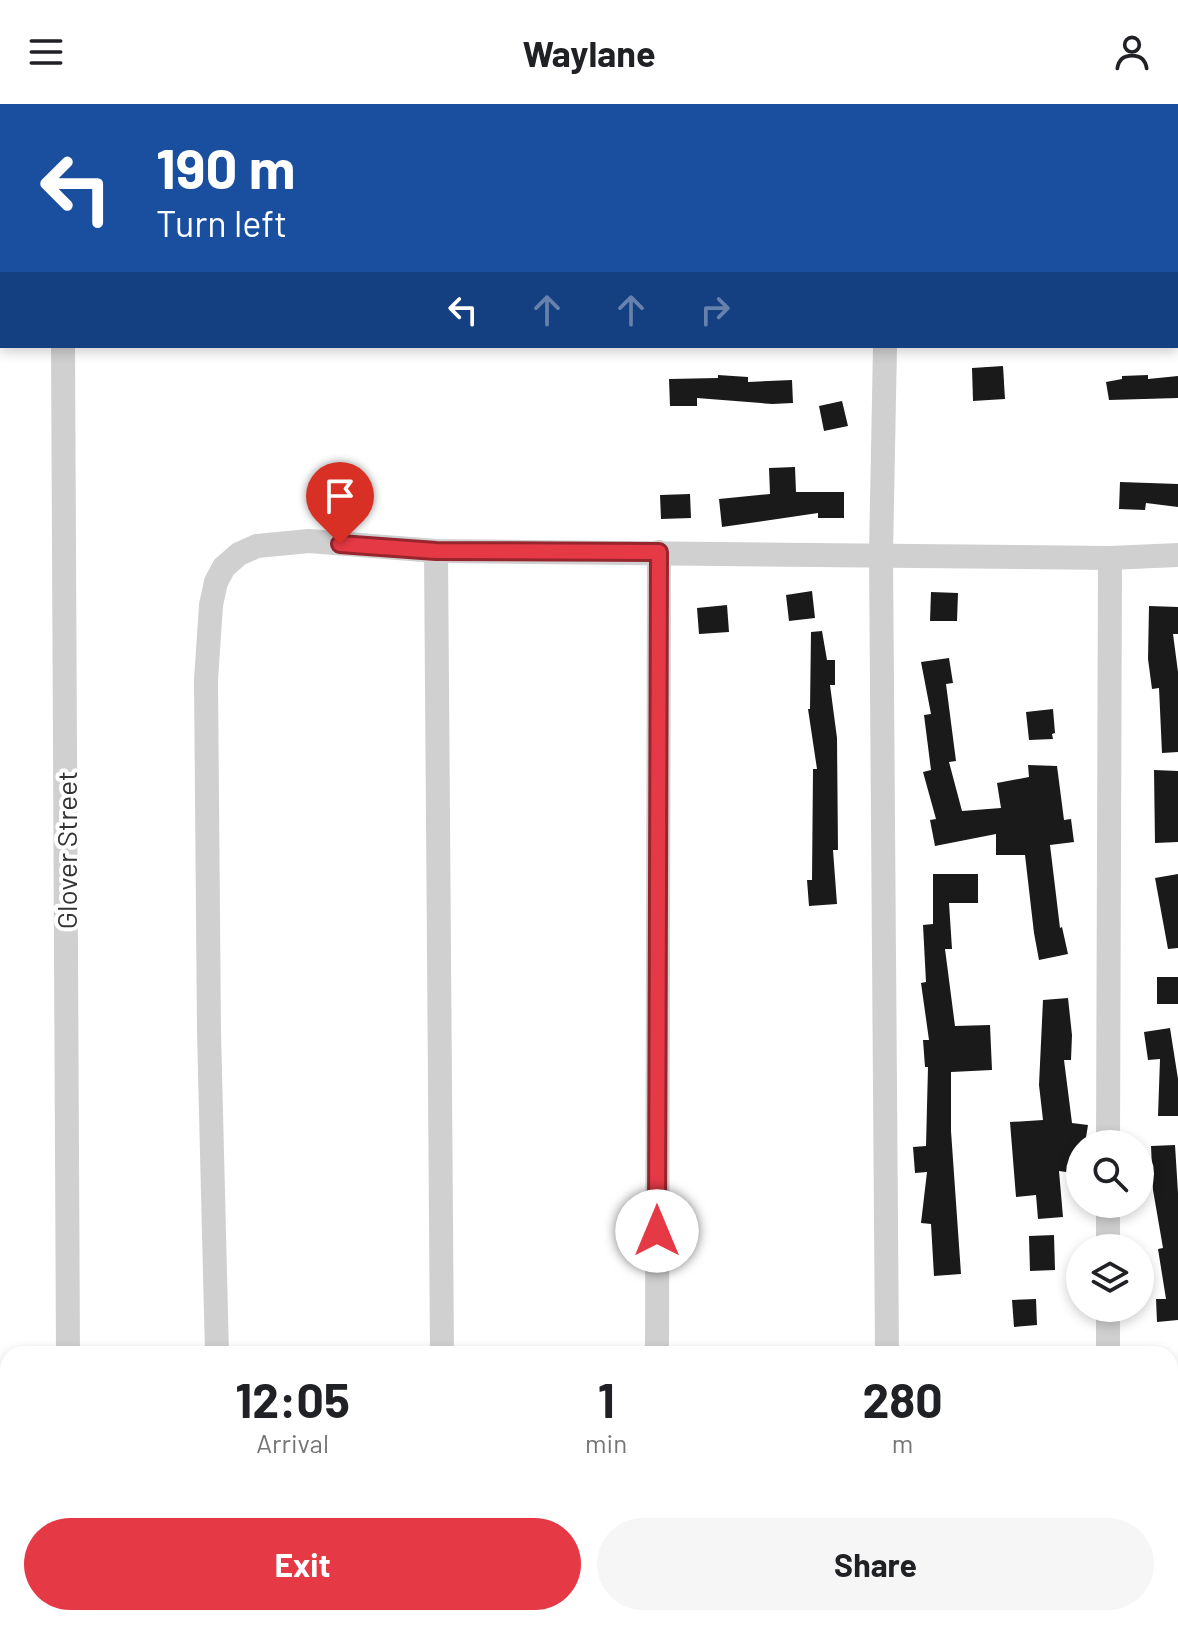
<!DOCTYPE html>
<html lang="en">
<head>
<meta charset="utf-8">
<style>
  :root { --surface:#fff; --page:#f6f6f6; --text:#202124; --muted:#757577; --accent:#e63946 }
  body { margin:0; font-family:Barlow,sans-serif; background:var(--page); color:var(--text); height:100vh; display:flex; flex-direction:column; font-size:30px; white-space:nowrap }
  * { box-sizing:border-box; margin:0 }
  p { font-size:26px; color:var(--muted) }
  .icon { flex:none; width:44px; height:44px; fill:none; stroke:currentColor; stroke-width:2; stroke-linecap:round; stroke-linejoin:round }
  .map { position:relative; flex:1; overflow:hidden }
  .drawer { position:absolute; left:0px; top:1242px; width:1178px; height:280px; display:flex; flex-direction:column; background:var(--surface); border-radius:24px 24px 0 0; box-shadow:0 4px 12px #0003 }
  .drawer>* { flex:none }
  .guide { position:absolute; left:0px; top:0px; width:1178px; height:244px; box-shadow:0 4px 12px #0003; background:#1a4fa0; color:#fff; overflow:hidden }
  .fabs { position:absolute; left:1066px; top:1026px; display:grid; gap:16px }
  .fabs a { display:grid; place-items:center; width:88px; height:88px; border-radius:50%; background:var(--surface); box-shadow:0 4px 12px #0003; font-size:40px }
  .pin { position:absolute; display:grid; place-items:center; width:68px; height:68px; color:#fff; margin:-82px -34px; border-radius:50% 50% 50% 0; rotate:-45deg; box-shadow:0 0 8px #0007 }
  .pin .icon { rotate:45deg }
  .me { position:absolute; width:88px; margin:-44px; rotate:0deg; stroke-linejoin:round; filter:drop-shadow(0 0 6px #0008) }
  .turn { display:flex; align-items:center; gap:28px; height:168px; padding:0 24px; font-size:36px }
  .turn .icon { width:104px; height:104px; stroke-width:2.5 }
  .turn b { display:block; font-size:56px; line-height:68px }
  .lanes { display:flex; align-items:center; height:76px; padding:0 24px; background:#0003; justify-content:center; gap:40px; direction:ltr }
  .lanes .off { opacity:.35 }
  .eta { display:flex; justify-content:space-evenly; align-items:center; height:136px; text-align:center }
  .eta b { font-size:48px; font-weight:700; line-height:56px }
  .button { display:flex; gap:16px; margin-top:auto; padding:16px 24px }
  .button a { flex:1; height:92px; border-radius:48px; background:var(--accent); color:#fff; font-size:32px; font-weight:700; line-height:92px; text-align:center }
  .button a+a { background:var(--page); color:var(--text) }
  header { display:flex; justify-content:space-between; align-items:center; height:104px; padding:0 24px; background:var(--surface); font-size:36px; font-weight:700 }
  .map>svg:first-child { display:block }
  .building { fill:#1a1a1a }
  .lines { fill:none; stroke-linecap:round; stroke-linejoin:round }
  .street { stroke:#d0d0d0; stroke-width:24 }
  .route-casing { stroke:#96252e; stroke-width:20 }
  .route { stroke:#e63946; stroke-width:14 }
  .labels { text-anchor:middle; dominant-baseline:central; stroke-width:8; stroke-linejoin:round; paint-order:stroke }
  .street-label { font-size:28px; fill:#333; stroke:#fff }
</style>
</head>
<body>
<header><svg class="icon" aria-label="menu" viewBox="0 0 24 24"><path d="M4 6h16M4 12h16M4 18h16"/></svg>Waylane<svg class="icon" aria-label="person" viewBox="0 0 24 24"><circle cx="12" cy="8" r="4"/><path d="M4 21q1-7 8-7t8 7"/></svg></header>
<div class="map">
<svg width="1178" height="1522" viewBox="0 0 1178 1522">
  <rect width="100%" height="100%" fill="#fff"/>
  <g class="building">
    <path d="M1003,262L1005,295L973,297L972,264Z"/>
    <path d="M718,271L748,273V278L792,276L793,299L772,300L697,294V302H670L669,275L718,274Z"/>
    <path d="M1148,271V275L1178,272V294L1109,296L1106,278L1122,275V272Z"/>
    <path d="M842,297L848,322L824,327L819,302Z"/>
    <path d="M795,363L796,388H844V414H818V409L722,423L719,395L770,390L769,364Z"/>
    <path d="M1120,378L1178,380V403L1146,399L1145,406L1119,405Z"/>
    <path d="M690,390L691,414L661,415L660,391Z"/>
    <path d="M812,487L815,514L789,517L786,491Z"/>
    <path d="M931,488L958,489L957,517H930Z"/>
    <path d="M727,501L729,528L699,530L697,504Z"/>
    <path d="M1149,502L1178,503V530H1173L1178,568V648L1162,649L1159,584L1152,585L1148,555Z"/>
    <path d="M822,527L827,556H835V581H830L837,634L838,746H833L837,800L809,802L807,776H812L813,665H817L808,605H810L811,528Z"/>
    <path d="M949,554L953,579L946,580L956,657L949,658L962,707L1001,704L997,679L1029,673L1028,661L1057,662L1064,716L1071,715L1074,738L1050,741L1060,824L1062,823L1068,850L1039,856L1034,829L1025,751H996V730L935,742L930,716L936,715L923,668L931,666L924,611L931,610L921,558Z"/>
    <path d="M1053,605L1055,629L1052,630L1053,635L1029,636L1026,608Z"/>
    <path d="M1154,666L1178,667V738L1155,739Z"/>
    <path d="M933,770H978V799H949L952,845H945L955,922L990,921L992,966L951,968V1027L961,1170L934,1172L931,1120L921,1119L927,1068L915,1069L913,1043L926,1042L928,963H925L923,936H929L921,879L926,878L923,821L933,820Z"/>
    <path d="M1178,770V844L1168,845L1155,774Z"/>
    <rect x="1157" y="873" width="21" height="27"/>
    <path d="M1068,894L1072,931L1071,956H1064L1072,1019L1088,1021L1085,1040H1080V1070L1059,1067L1063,1113L1038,1115L1036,1091L1016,1093L1010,1018L1043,1016L1039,981L1043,896Z"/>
    <path d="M1170,924L1178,975V1012H1158L1160,955L1148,956L1144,928Z"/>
    <path d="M1175,1041L1178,1089V1216L1157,1218L1156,1195H1166L1158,1145L1163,1144L1153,1086L1151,1042Z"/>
    <path d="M1054,1131L1055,1166L1030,1167L1029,1132Z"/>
    <path d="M1036,1195L1037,1221L1014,1223L1012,1196Z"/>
  </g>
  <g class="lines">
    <g class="street">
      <path d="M62,0V2"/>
      <path d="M442,0V2"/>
      <path d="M886,2V0"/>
      <path d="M0,202H2"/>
      <path d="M1176,202H1178"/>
      <path d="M63,242L68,1250"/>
      <path d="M885,242L881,450L887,1250"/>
      <path d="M436,447L442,1250"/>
      <path d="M1108,1040L1110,454"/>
      <path d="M1108,1144V1100"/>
      <path d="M217,1250L209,928L206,576L211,501L216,478L224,463L239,450L257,442L309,437L436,447L1110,454L1178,451"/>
      <path d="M657,1250L659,448"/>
      <path d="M1108,1250V1204"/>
      <path d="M0,1317H8"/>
      <path d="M1170,1428L1178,1429"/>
      <path d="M69,1514V1522"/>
      <path d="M448,1514L449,1522"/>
      <path d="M1106,1522V1514"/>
    </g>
  </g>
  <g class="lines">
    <g class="route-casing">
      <path id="route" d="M340,440L436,447L659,448L657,1127"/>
    </g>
    <use href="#route" class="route"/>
  </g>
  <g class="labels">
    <g class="street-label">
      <text transform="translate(66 746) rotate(-90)">Glover Street</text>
    </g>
  </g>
</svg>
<div class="fabs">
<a><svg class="icon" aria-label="search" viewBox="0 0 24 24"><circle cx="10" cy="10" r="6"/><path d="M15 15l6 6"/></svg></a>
<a><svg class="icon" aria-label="layers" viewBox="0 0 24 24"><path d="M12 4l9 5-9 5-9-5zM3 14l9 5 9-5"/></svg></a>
</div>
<div class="pin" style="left:340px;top:440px;background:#d93025"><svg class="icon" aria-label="arrive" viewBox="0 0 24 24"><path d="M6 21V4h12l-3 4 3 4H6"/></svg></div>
<svg class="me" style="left:657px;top:1127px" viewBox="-20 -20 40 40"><circle r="19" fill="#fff"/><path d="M0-13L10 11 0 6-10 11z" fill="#e63946"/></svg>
<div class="guide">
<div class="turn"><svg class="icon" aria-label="left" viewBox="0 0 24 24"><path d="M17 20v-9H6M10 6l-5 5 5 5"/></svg><div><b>190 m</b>Turn left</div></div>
<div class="lanes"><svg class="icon" aria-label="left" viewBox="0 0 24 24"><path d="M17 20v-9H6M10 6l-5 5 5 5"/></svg><svg class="icon off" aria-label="ahead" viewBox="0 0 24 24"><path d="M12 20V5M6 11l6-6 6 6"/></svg><svg class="icon off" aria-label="ahead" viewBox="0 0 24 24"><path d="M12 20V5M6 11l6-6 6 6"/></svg><svg class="icon off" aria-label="right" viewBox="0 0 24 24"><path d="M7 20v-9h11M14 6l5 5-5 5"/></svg></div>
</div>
<section class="drawer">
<div class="eta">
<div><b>12:05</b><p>Arrival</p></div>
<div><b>1</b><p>min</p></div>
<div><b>280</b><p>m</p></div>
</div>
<div class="button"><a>Exit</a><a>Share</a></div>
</section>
</div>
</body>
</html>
